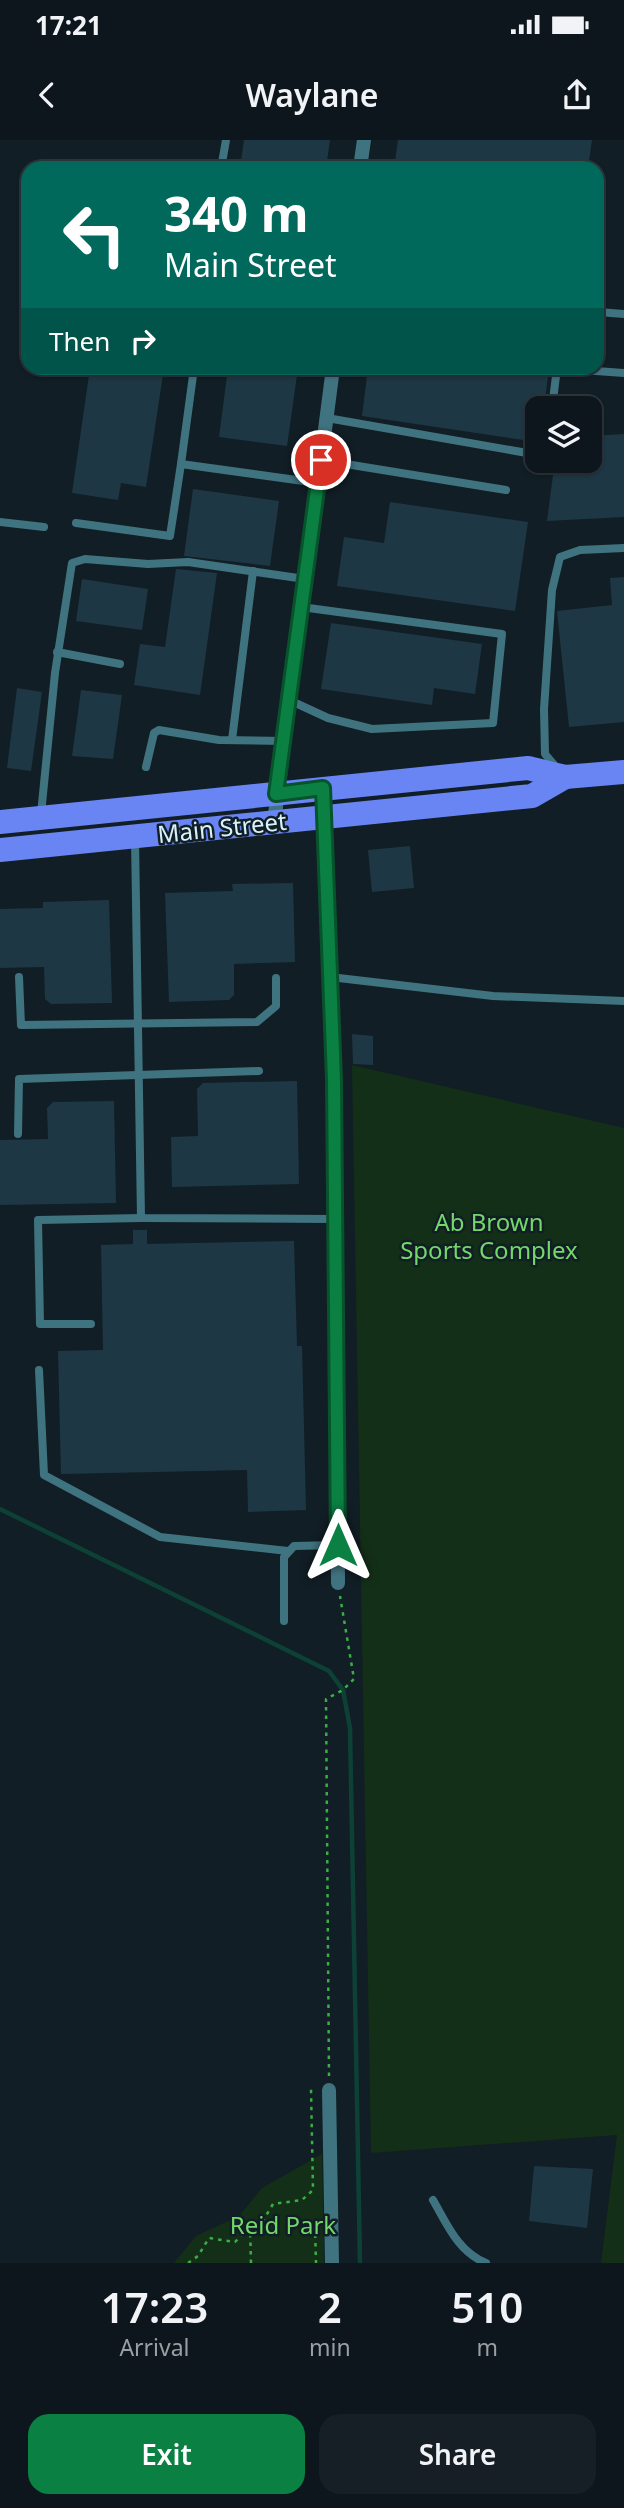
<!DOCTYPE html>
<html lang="en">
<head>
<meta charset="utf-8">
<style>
  :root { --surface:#0d161c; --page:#161f25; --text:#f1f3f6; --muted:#9a9fa3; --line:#2d353b; --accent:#0b8043 }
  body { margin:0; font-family:"Noto Sans",sans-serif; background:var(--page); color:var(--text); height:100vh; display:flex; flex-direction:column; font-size:26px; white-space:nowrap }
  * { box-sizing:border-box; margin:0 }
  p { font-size:23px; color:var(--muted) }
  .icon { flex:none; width:38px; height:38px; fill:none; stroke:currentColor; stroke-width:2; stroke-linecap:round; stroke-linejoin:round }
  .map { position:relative; height:2123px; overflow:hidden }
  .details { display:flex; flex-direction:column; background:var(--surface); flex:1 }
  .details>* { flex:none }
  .top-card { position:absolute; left:21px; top:21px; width:583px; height:214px; border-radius:21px; box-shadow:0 2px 5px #0004,0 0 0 2px var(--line); background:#00695c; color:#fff; overflow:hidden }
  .tools { position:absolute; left:525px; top:256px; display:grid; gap:14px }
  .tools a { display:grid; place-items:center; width:77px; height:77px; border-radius:14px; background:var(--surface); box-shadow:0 2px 5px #0004,0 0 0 2px var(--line); font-size:35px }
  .pin { position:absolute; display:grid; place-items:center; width:60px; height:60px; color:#fff; margin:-30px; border:4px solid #fff; border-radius:50%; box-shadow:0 2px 7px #0007 }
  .me { position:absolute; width:77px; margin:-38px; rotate:0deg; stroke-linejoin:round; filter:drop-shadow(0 0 5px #0008) }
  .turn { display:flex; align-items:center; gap:24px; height:147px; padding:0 28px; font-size:32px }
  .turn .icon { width:91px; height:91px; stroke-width:2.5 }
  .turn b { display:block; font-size:49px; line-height:60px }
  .then { display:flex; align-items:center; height:66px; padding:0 28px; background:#0003; gap:14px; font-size:26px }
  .eta { display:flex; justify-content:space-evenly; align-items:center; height:119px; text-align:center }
  .eta b { font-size:42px; font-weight:600; line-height:49px }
  .action { display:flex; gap:14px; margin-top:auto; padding:14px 28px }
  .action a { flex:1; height:80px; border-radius:21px; background:var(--accent); color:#fff; font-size:28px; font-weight:600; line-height:80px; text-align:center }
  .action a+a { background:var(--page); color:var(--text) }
  .status { display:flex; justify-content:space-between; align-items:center; height:49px; padding:0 35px; background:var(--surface); direction:ltr }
  .status svg { height:19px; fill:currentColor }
  header { display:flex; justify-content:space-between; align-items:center; height:91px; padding:0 28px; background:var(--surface); font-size:32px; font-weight:600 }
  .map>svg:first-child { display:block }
  .green { fill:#142f18 }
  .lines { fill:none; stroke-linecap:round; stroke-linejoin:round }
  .stream { stroke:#0e4136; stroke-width:4.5 }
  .building { fill:#1e3745 }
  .path { stroke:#39af45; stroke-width:2.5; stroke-dasharray:3.5 5; stroke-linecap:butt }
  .lane { stroke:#407380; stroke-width:8 }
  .street { stroke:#407380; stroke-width:14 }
  .primary { stroke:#6885f3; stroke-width:24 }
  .route-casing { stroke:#07532c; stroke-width:18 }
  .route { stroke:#0b8043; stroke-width:12 }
  .labels { text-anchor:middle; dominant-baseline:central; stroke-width:5; stroke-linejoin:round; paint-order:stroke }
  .street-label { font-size:24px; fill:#d8f2fc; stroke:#111e25 }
  .park-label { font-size:24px; fill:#73d769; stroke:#111e25 }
</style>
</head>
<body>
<div class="status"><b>17:21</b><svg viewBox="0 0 49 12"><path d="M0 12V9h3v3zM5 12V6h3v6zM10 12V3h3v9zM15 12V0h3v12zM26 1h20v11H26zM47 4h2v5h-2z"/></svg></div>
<header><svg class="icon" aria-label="back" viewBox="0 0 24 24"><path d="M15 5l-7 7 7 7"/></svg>Waylane<svg class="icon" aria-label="share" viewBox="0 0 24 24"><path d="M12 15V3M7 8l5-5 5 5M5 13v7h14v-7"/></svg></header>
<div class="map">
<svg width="624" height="2123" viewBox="0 0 624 2123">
  <rect width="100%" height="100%" fill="#111e25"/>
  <g class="green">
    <path d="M352,925L624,988V2123H601L617,1995L371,2013Z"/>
    <path d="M322,2014L324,2123H174L196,2096L239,2076L262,2048Z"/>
  </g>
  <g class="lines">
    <path class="stream" d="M0,1369L329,1531L343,1550L350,1588L360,2123"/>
  </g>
  <g class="building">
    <path d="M244,0H330L326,28H240Z"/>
    <path d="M398,0H592L588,28H394Z"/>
    <path d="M90,228H164L146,347L121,343L118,360L72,353Z"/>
    <path d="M228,228H298L287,306L219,297Z"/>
    <path d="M368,228H549L544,268H537V302L362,276Z"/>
    <path d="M624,294V377L547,381L555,320H590V296Z"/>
    <path d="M193,349L279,361L270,426L184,416Z"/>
    <path d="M390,362L528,382L515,471L337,446L344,397L384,403Z"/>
    <path d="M176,429L217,433L200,555L134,545L140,504L165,507Z"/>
    <path d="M624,437V582L569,587L557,471L612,465L610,438Z"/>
    <path d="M82,439L148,449L142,490L76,481Z"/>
    <path d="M331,483L482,504L475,554L434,548L432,565L321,549Z"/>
    <path d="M17,548L42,552L31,631L7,628Z"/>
    <path d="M81,550L122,555L113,619L72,616Z"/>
    <path d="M410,706L414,748L372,752L368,710Z"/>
    <path d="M293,743L295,822L234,824V855L229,860L169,862L165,753L233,751L232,744Z"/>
    <path d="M109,760L112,863L51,864L45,859L44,827L0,828V769L43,768V762Z"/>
    <path d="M352,894L373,896V925L353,924Z"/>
    <path d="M297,941L299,1044L172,1047L171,997L198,996L197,949L203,943Z"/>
    <path d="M114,961L116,1063L0,1065V1000L48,999L47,968L53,962Z"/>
    <path d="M133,1090H147V1104L294,1101L297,1206H302L306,1370L248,1372L247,1330L61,1334L58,1211L103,1210L101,1105L133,1104Z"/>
    <path d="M534,2026L593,2029L587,2088L529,2081Z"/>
  </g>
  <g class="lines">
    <g class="path">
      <path d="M329,1936L326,1559L343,1550L354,1539L340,1456"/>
      <path d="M315,2086L316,2123"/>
      <path d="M188,2123L198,2116L209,2098L235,2102L250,2086"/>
      <path d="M251,2123L250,2086L261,2084L273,2064L302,2060L313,2050L311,1949"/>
    </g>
    <g class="lane">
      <path d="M222,23L226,0"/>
      <path d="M598,172L624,174"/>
      <path d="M194,228L181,324L318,343"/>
      <path d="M582,230L624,233"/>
      <path d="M552,268L557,228"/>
      <path d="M327,278L527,313L537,309"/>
      <path d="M321,320L506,350"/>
      <path d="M0,382L44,387"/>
      <path d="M76,383L170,396L181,324"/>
      <path d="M57,512L120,524"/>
      <path d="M289,560L328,578L372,589L493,583L502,494L301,467"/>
      <path d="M232,600L253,431"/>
      <path d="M146,627L154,593L159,590L219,600L283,601"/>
      <path d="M556,627L545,614L544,569L552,450L560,417L580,410L624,408"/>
      <path d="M41,674L55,533L72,423L85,419L148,424L188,422L305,439"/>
      <path d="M135,699L141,1078L336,1079"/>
      <path d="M19,837L21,885L257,882L276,866V838"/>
      <path d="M330,837L493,856L624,861"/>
      <path d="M18,994L19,939L259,931"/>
      <path d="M91,1184H40L38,1080L141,1078"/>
      <path d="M39,1230L44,1335L160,1397L288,1411"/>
      <path d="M284,1481V1417L294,1406L338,1405"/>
      <path d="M433,2060C447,2084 458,2112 486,2123"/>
    </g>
    <g class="street">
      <path d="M360,28L364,0"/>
      <path d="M323,648L334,940L338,1443"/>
      <path d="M274,682L333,228"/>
      <path d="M329,1950L332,2123"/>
    </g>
    <g class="primary">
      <path d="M0,682L528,628L565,637L624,632"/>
      <path d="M0,710L532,656L565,637"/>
    </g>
  </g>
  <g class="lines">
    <g class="route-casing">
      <path id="route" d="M321,320L276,654L323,648L334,940L338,1405"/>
    </g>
    <use href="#route" class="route"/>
  </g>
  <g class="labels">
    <g class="street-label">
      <text transform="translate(222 687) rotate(-6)">Main Street</text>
    </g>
    <g class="park-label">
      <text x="489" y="1081">Ab Brown<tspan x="489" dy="28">Sports Complex</tspan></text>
      <text x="283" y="2084">Reid Park</text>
    </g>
  </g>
</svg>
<div class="tools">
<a><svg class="icon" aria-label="layers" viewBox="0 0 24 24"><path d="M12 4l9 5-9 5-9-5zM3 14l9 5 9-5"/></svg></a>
</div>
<div class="pin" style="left:321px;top:320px;background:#d93025"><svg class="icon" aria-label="arrive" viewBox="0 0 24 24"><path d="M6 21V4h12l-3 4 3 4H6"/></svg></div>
<svg class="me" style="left:338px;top:1405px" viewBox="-20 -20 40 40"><path d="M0-17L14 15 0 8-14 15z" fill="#0b8043" stroke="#fff" stroke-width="4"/></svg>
<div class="top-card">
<div class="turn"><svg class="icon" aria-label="left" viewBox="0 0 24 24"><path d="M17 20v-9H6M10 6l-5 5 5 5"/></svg><div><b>340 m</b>Main Street</div></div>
<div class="then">Then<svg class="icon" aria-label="right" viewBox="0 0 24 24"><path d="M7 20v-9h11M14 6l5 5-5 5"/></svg></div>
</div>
</div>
<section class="details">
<div class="eta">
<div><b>17:23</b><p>Arrival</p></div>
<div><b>2</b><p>min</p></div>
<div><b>510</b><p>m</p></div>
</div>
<div class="action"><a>Exit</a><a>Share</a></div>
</section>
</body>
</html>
